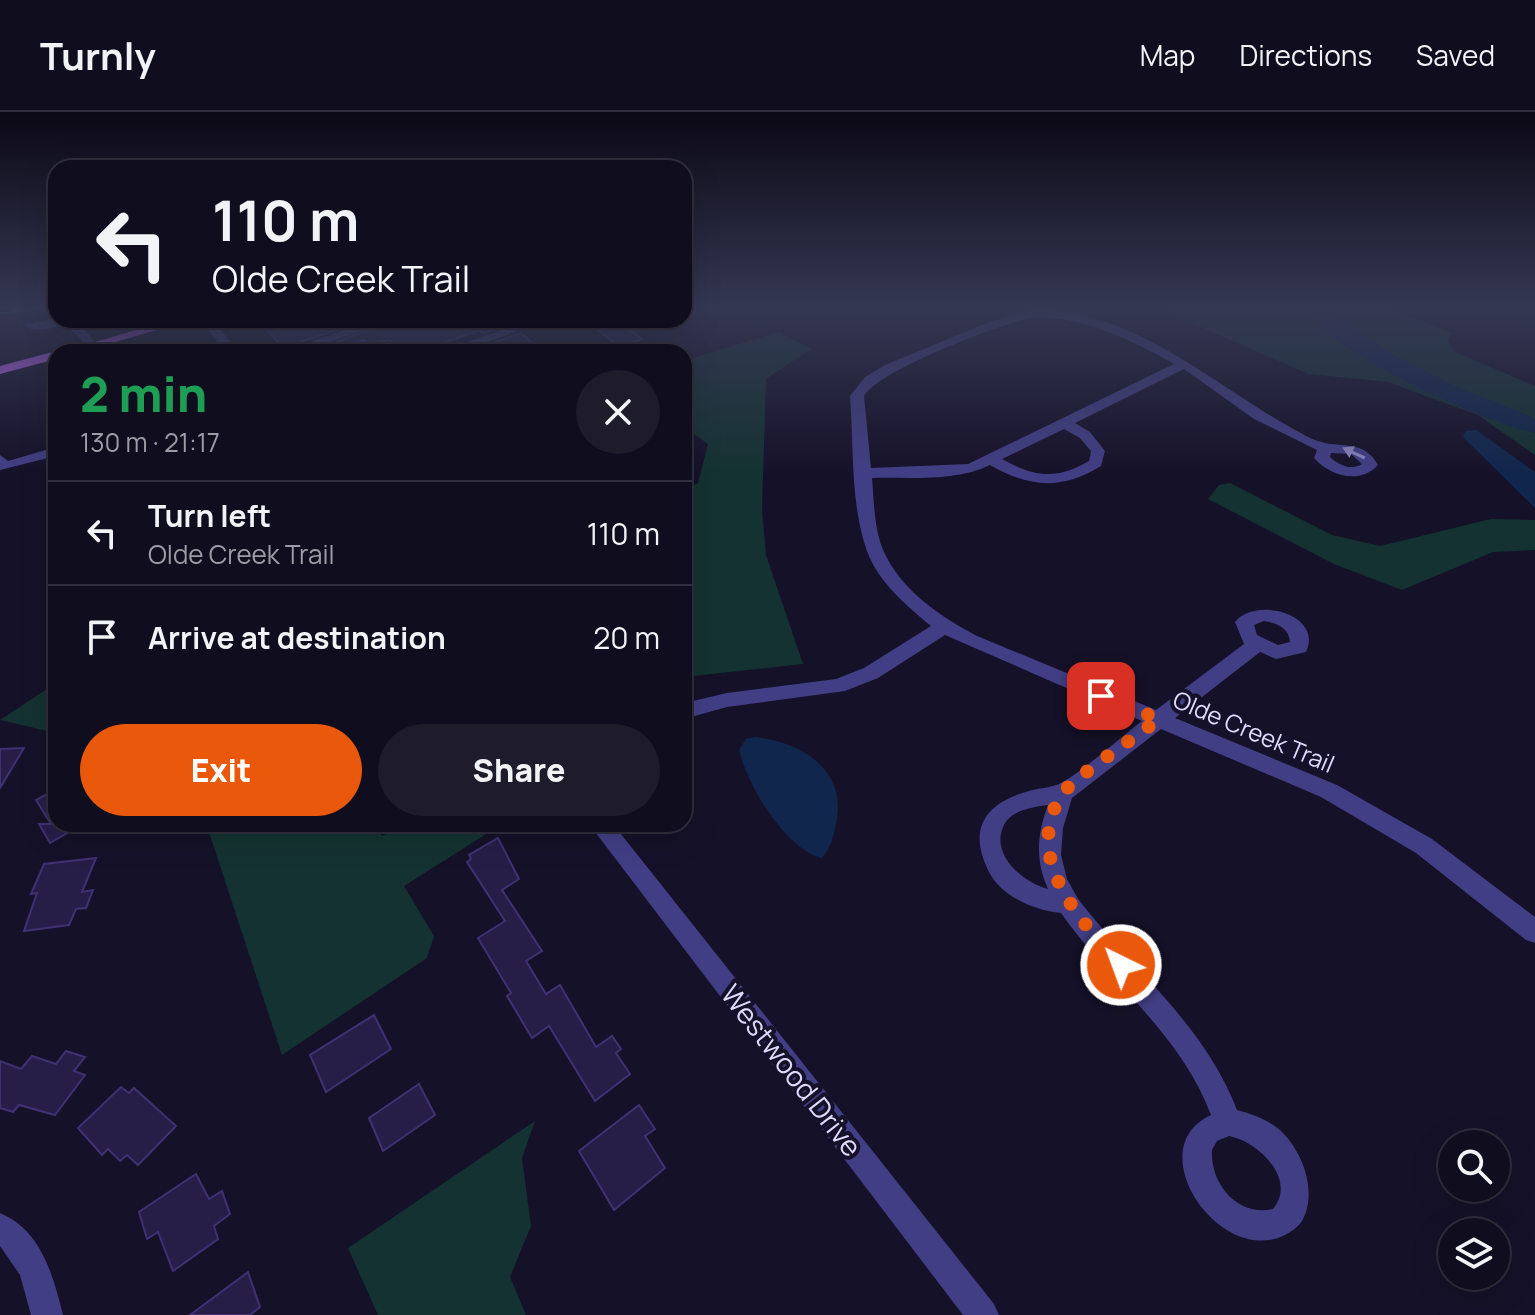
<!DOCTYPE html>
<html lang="en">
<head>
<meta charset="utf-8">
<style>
  :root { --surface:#100d1e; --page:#1e1b2b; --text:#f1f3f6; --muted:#9c9ca4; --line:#302d3c; --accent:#ea580c }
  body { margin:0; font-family:Manrope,sans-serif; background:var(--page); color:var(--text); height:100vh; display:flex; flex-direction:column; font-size:30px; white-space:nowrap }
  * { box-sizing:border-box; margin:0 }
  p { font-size:26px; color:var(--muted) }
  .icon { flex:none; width:44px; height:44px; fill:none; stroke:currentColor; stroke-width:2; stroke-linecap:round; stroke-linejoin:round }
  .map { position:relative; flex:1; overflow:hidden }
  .side { position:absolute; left:48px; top:232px; width:644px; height:488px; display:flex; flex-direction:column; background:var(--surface); border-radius:24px; box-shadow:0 8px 32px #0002,0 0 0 2px var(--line) }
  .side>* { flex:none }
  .top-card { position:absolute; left:48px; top:48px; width:644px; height:168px; border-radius:24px; box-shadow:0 8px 32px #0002,0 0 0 2px var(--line); background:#100d1e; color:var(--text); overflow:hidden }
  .fabs { position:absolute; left:1438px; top:1018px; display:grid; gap:16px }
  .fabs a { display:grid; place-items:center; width:72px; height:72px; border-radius:50%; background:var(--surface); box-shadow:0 8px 32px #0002,0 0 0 2px var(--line); font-size:40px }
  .pin { position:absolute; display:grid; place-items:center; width:68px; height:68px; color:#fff; margin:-34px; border-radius:16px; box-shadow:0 4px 12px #0006 }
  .me { position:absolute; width:88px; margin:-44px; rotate:318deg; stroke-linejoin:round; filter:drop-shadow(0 0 6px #0008) }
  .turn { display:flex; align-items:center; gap:28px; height:168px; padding:0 32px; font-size:36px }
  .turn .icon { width:104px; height:104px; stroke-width:2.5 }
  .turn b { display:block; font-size:56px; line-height:68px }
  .round { display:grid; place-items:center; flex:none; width:84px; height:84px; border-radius:42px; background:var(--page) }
  .headline { display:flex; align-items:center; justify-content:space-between; height:136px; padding:0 32px }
  h1 { font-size:48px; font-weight:800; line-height:60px; color:#1e9e55 }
  .primary-button { display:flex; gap:16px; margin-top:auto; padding:16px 32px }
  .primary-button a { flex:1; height:92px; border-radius:48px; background:var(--accent); color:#fff; font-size:32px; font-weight:800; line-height:92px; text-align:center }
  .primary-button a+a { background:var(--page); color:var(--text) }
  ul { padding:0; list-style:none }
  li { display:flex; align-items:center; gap:24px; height:104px; padding:0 32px; border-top:2px solid var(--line) }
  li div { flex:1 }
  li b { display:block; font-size:30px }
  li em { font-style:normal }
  header { display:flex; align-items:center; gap:48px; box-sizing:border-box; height:112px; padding:0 40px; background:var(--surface); border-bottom:2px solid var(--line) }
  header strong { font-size:38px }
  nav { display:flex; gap:44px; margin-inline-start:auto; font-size:28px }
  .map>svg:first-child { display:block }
  .green { fill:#143231 }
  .water { fill:#11264c }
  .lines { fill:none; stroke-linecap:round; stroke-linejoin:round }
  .river { fill:#11264c; fill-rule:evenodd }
  .building { fill:#271e48; stroke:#3f3173; stroke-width:2 }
  .minor { fill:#423e85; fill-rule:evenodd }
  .major { fill:#c565f9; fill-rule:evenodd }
  .rail-casing { stroke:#0ed9f5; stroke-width:6 }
  .rail { stroke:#151128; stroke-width:4; stroke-dasharray:12; stroke-linecap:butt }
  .oneway { fill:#8884bb }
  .route { stroke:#ea580c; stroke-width:14; stroke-dasharray:0 25.2 }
  .labels { text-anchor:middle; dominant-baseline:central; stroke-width:8; stroke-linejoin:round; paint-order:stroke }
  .street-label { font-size:24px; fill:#ded9fd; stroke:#151128 }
  .near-street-label { font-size:28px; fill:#ded9fd; stroke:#151128 }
</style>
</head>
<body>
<header>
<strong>Turnly</strong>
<nav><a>Map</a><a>Directions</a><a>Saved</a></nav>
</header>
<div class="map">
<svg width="1535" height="1203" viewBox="0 0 1535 1203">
  <rect width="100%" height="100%" fill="#151128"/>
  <g class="green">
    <path d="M1156,195H1384L1452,221L1448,228L1453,239L1535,274V343L1478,303L1388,270L1308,262Z"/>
    <path d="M779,220L811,237L766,267L762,397L766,443L803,552L684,565V378L698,371L708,332L684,315V249Z"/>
    <path d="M1230,371L1332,423L1380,434L1491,407L1535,408V438L1493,440L1402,478L1334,452L1208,387L1219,373Z"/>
    <path d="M47,577L56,580V621L0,608Z"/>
    <path d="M195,712H373L382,724L405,712H502L404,774L434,824L427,846L282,943L210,723Z"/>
    <path d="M535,1009L522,1046L531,1114L510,1165L526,1203H378L348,1136Z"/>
  </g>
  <g class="water">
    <path d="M1476,318L1535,360V396L1463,325L1466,319Z"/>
    <path d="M755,625C803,630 848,659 836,712C833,725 831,736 822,746C786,738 747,673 739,638L746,627Z"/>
  </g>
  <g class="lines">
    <path class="river" d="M1302,195H1324L1392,242L1457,275L1535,306V321C1476,307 1336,244 1302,195Z"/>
  </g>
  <g class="building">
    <path d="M297,208H365L283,236L267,217Z"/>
    <path d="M396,208H506L511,212L483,221L479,218L422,239L416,233L400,238L390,228L368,232L364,228L323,240H309Z"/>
    <path d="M586,208H617L642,227L619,235Z"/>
    <path d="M521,221L536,234L504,240L493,231Z"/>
    <path d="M24,636L0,676V637Z"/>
    <path d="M56,677V712H83L50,731L39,712H51L36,688Z"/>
    <path d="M498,726L519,767L502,778L542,839L526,849L546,882L560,873L596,935L612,924L621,937L616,941L630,962L595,989L549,914L532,926L507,884L511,881L478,826L505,809L467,750L471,747L469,743Z"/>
    <path d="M96,746L82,780L93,778L86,796L76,797L69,813L24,819L37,781L31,782L44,752Z"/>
    <path d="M374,903L391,937L326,980L310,943Z"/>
    <path d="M66,939L85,945L74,959L85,963L55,1003L19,993L13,1000L0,996V949L21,957L32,944L56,952Z"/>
    <path d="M419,972L435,1003L383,1039L369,1006Z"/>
    <path d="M121,975L129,981L134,976L176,1014L138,1053L127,1043L120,1049L108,1037L102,1043L78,1016Z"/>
    <path d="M639,993L655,1017L645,1024L665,1056L614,1098L579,1039Z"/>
    <path d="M196,1062L209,1087L222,1079L230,1102L214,1114L218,1127L173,1159L158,1120L147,1127L139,1100Z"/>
    <path d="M248,1160L260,1195L250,1203H190Z"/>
  </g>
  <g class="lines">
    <g class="minor">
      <path d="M1035,197C1137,199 1213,273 1297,319C1306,324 1315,329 1325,331C1348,335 1365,330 1378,353C1360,373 1330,364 1314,346L1317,338L1254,307L1184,257L1075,311L1090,320L1105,339L1101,354C1062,378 1030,376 990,353C955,370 911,365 872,366C874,389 874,418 884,440C902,479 941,505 977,524L1156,598L1244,532L1235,510C1255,484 1324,502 1306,540L1276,547L1260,540L1175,606L1337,673L1432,727L1535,805V831L1526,828L1416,741L1321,685L1161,617L1072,686L1063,716L1061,743L1067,767L1078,787C1133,858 1204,912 1237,998C1252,1002 1269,1008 1281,1019C1303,1040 1318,1081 1302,1109C1297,1116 1291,1120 1283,1124C1218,1153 1139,1036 1211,1003C1181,922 1109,870 1061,801C1034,798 1002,785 989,760C967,717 985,691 1029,679C1038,676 1050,676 1059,672C1084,659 1118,627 1142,609L945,523L878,566L845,579L727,595L684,607V591L727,581L836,567L864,556L931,514C907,494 878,470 867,439C850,392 854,334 850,284L865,265L885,253L992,209ZM1035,205C1084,205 1132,228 1174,252L968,352L871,356L864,284C879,258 1003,211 1035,205ZM1064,317L1080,326L1091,339L1089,349C1057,368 1034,365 1002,347ZM1331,341L1351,342L1362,352C1350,359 1339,353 1330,345ZM1264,509C1277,511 1289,516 1290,530L1278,533L1257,523L1254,513ZM1048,693C1037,722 1035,748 1048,777C1024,771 989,743 1004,713C1011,698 1033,695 1048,693ZM1229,1024C1257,1029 1298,1067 1273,1097C1238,1105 1210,1072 1212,1038L1217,1029Z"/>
      <path d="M54,206L80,211L102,240H90C60,192 49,230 24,213Z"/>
      <path d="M201,208H213L238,240H225Z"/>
      <path d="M374,208H393L300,240H281Z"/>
      <path d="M531,208H549L458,240H439Z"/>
      <path d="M169,231L178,240H146L147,237Z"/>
      <path d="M359,236H373L379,240H353Z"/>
      <path d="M56,335V344L0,358V343L8,349Z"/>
      <path d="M589,712H613L994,1192L999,1203H963Z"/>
      <path d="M0,1101C41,1118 53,1163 63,1203H31L20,1163L0,1134Z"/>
    </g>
    <g class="major">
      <path d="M170,208H190L82,240H61Z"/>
      <path d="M56,239L60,240H56V247L0,262V254Z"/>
    </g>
    <g class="rail-casing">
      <path id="rail" d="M0,199L35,195"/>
    </g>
    <use href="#rail" class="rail"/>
  </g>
  <defs><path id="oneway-solid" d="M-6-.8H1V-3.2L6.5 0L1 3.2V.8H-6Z" transform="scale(2)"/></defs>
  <use class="oneway" href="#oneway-solid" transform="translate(1354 341) rotate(-155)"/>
  <linearGradient id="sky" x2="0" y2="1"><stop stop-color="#0c0916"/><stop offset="0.54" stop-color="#353853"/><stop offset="1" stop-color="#353853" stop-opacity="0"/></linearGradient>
  <rect width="1535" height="363" fill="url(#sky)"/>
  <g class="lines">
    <path class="route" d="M1101,584L1159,607C1140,622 1072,667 1062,682C1021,747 1081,809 1121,853"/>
  </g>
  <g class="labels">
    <g class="street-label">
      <text transform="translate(1254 619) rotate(23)">Olde Creek Trail</text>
    </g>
    <g class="near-street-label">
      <text transform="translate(792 958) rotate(52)">Westwood Drive</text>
    </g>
  </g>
</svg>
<div class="fabs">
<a><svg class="icon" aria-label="search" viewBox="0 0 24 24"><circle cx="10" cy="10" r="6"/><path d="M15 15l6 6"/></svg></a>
<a><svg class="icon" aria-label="layers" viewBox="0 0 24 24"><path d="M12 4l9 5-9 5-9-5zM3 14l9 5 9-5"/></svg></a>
</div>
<div class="pin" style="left:1101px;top:584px;background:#d93025"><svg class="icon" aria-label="arrive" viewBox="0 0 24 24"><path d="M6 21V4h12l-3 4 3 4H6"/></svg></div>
<svg class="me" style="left:1121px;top:853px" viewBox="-20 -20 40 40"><circle r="17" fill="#ea580c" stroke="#fff" stroke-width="3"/><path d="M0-11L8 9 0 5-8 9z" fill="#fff"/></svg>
<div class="top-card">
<div class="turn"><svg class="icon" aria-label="left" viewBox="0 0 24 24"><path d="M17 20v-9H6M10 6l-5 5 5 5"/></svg><div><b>110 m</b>Olde Creek Trail</div></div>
</div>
<section class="side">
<div class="headline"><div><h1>2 min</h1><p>130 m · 21:17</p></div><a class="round"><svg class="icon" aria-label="close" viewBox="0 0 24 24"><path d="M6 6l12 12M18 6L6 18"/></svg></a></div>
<ul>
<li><svg class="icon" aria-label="left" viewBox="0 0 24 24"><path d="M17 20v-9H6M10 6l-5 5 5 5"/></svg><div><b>Turn left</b><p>Olde Creek Trail</p></div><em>110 m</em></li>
<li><svg class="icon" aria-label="arrive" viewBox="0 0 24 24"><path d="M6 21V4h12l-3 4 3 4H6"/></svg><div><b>Arrive at destination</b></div><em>20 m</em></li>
</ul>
<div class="primary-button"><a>Exit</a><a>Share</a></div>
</section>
</div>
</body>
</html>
